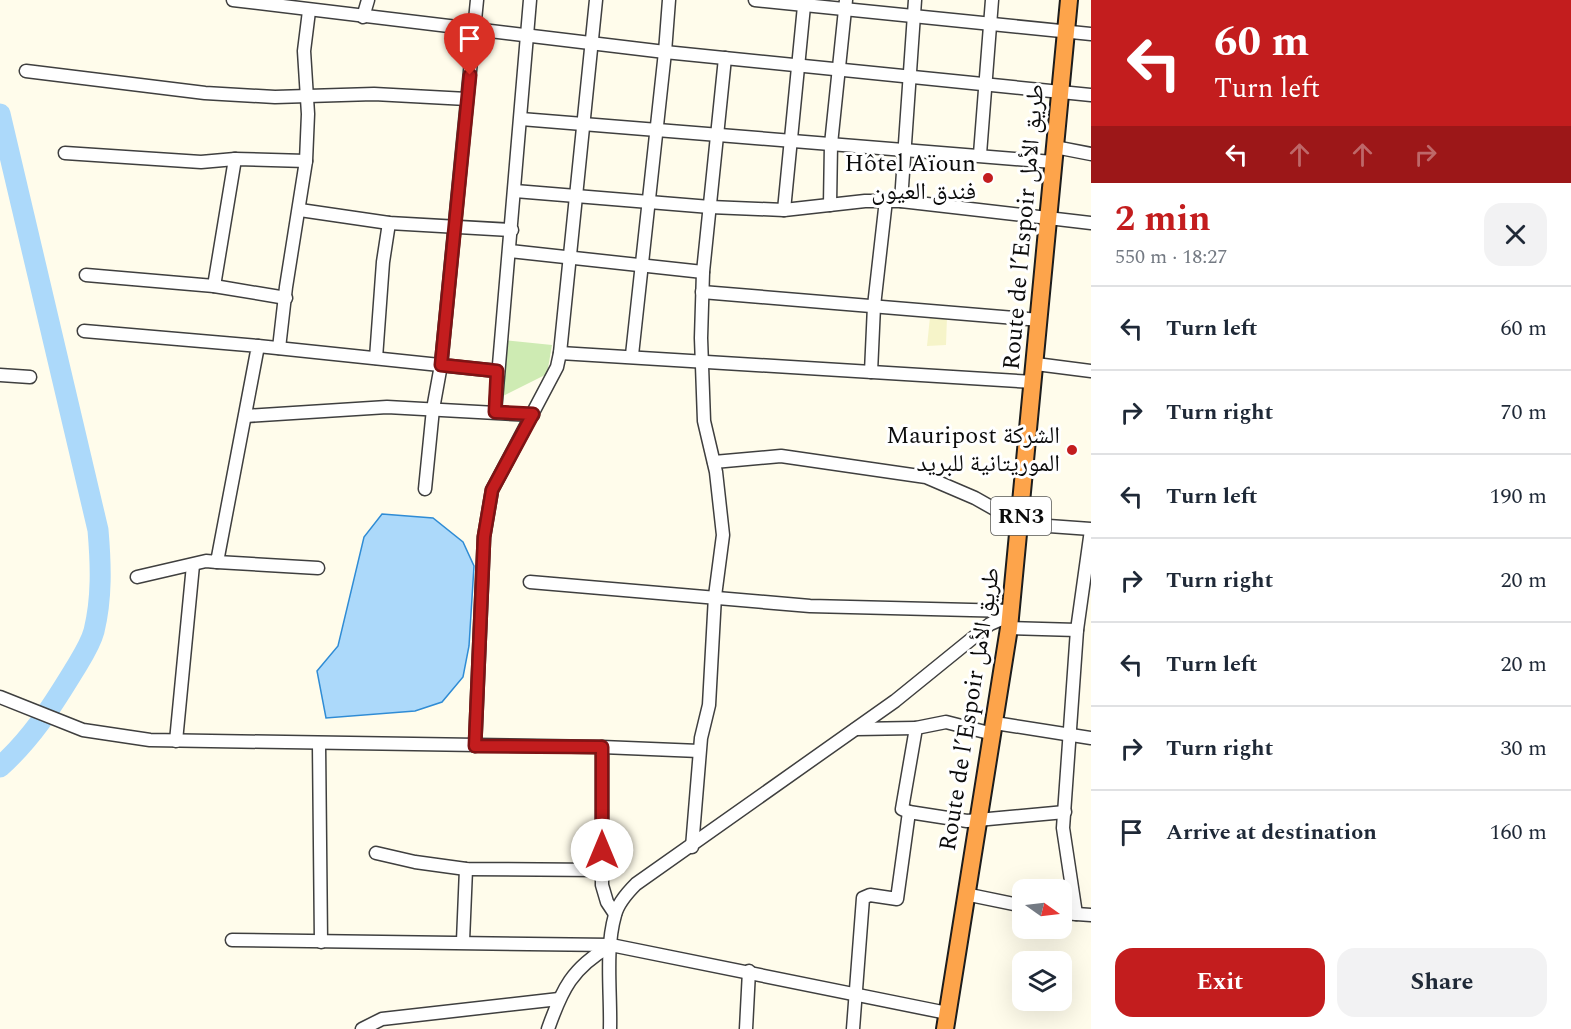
<!DOCTYPE html>
<html lang="en">
<head>
<meta charset="utf-8">
<style>
  :root { --surface:#fff; --page:#f2f2f3; --text:#1f2937; --muted:#747a83; --line:#e0e1e3; --accent:#c31d1e }
  body { margin:0; font-family:Spectral,"Noto Naskh Arabic",serif; background:var(--page); color:var(--text); height:100vh; display:flex; flex-direction:column; font-size:22px; white-space:nowrap }
  * { box-sizing:border-box; margin:0 }
  p { font-size:20px; color:var(--muted) }
  .icon { flex:none; width:33px; height:33px; fill:none; stroke:currentColor; stroke-width:2; stroke-linecap:round; stroke-linejoin:round }
  .map { position:relative; flex:1; overflow:hidden }
  .side { display:flex; flex-direction:column; background:var(--surface); width:480px }
  .side>* { flex:none }
  .hud { background:#c31d1e; color:#fff; overflow:hidden }
  .needle { width:39px; rotate:104deg }
  .fabs { position:absolute; left:1012px; top:879px; display:grid; gap:12px }
  .fabs a { display:grid; place-items:center; width:60px; height:60px; border-radius:12px; background:var(--surface); box-shadow:0 6px 24px #0002; font-size:30px }
  .pin { position:absolute; display:grid; place-items:center; width:51px; height:51px; color:#fff; margin:-62px -26px; border-radius:50% 50% 50% 0; rotate:-45deg; box-shadow:0 0 6px #0007 }
  .pin .icon { rotate:45deg }
  .me { position:absolute; width:66px; margin:-33px; rotate:0deg; stroke-linejoin:round; filter:drop-shadow(0 0 4px #0008) }
  .turn { display:flex; align-items:center; gap:21px; height:126px; padding:0 24px; font-size:27px }
  .turn .icon { width:78px; height:78px; stroke-width:2.5 }
  .turn b { display:block; font-size:42px; line-height:51px }
  .lanes { display:flex; align-items:center; height:57px; padding:0 24px; background:#0003; justify-content:center; gap:30px; direction:ltr }
  .lanes .off { opacity:.35 }
  .round { display:grid; place-items:center; flex:none; width:63px; height:63px; border-radius:18px; background:var(--page) }
  .summary { display:flex; align-items:center; justify-content:space-between; height:102px; padding:0 24px }
  h1 { font-size:36px; font-weight:700; line-height:45px; color:var(--accent) }
  .action { display:flex; gap:12px; margin-top:auto; padding:12px 24px }
  .action a { flex:1; height:69px; border-radius:18px; background:var(--accent); color:#fff; font-size:24px; font-weight:700; line-height:69px; text-align:center }
  .action a+a { background:var(--page); color:var(--text) }
  ul { padding:0; list-style:none }
  li { display:flex; align-items:center; gap:18px; height:84px; padding:0 24px; border-top:2px solid var(--line) }
  li div { flex:1 }
  li b { display:block; font-size:22px }
  li em { font-style:normal }
  main { display:flex; flex:1; min-height:0 }
  .map>svg:first-child { display:block }
  .farmland { fill:#f6f4c9 }
  .green { fill:#ceebb3 }
  .water { fill:#acd9fa; stroke:#2f8cd5; stroke-width:1.5 }
  .lines { fill:none; stroke-linecap:round; stroke-linejoin:round }
  .river { stroke:#acd9fa; stroke-width:21 }
  .minor-casing { stroke:#3f3f3f; stroke-width:15 }
  .highway-casing { stroke:#1d1d1d; stroke-width:20 }
  .minor { stroke:#fff; stroke-width:12 }
  .highway { stroke:#fda44b; stroke-width:16 }
  .route-casing { stroke:#7f1314; stroke-width:15 }
  .route { stroke:#c31d1e; stroke-width:10 }
  .poi-dot { fill:#c31d1e; stroke:#fff; stroke-width:2 }
  .labels { text-anchor:middle; dominant-baseline:central; stroke-width:6; stroke-linejoin:round; paint-order:stroke }
  .shield { fill:#fff; stroke:#555; stroke-width:1.5 }
  .shield-label { font-size:22px; font-weight:bold; fill:#0c0c0c }
  .poi-label { font-size:24px; fill:#0c0c0c; stroke:#fff; text-anchor:end }
  .street-label { font-size:24px; fill:#0c0c0c; stroke:#fff }
</style>
</head>
<body>
<main>
<div class="map">
<svg width="1091" height="1029" viewBox="0 0 1091 1029">
  <rect width="100%" height="100%" fill="#fffceb"/>
  <path class="farmland" d="M930,317H947L946,345L927,346Z"/>
  <path class="green" d="M503,340L552,345L547,374L499,398Z"/>
  <path class="water" d="M382,514L433,518L463,542L474,566L469,646L463,677L442,702L415,711L326,718L317,671L338,646L364,537Z"/>
  <g class="lines">
    <path class="river" d="M0,114L98,530C101,565 102,598 94,631C90,646 80,660 73,672C51,708 31,739 0,767"/>
    <g class="minor-casing">
      <g id="minor">
        <path d="M233,0L665,52L1091,95"/>
        <path d="M755,0L1091,34"/>
        <path d="M363,17L368,0"/>
        <path d="M26,71L205,93L275,97L374,94L467,99"/>
        <path d="M521,119L1053,162"/>
        <path d="M1055,147L1091,154"/>
        <path d="M65,153L201,162L235,159L306,161"/>
        <path d="M980,154L992,0"/>
        <path d="M515,191L710,207L784,210L865,201H901L1091,223"/>
        <path d="M901,201L915,0"/>
        <path d="M830,205L831,144L846,0"/>
        <path d="M300,210L389,223L512,230"/>
        <path d="M784,210L804,6"/>
        <path d="M510,251L703,272"/>
        <path d="M86,275L214,286L235,159"/>
        <path d="M214,286L286,298"/>
        <path d="M702,292L1040,320"/>
        <path d="M84,331L258,346L217,562L206,561L137,577"/>
        <path d="M258,346L497,371"/>
        <path d="M279,348L286,287L306,161L308,114L304,51L309,11"/>
        <path d="M560,353L1034,382"/>
        <path d="M632,355L665,52L669,0"/>
        <path d="M376,358L383,262L389,223"/>
        <path d="M1036,364L1091,371"/>
        <path d="M871,372L874,306L886,200"/>
        <path d="M0,375L30,377"/>
        <path d="M495,412L530,0"/>
        <path d="M246,416L387,407L533,415"/>
        <path d="M714,462L781,456L926,477L975,498L1021,524L1091,529"/>
        <path d="M425,489L433,409L441,365L477,0"/>
        <path d="M217,562L318,568"/>
        <path d="M530,582L810,606L1011,611"/>
        <path d="M1009,628L1077,630"/>
        <path d="M0,697L83,730L150,740L602,747L699,751"/>
        <path d="M995,723L1091,738"/>
        <path d="M856,729L916,728"/>
        <path d="M176,741L193,565"/>
        <path d="M319,744L321,942"/>
        <path d="M475,746L484,537L492,490L557,367L560,353L596,0"/>
        <path d="M602,747V885L607,902L615,914"/>
        <path d="M909,812L967,821L1065,812"/>
        <path d="M692,847L701,738L709,705L715,596L723,535L716,472L704,421L701,338L703,272L725,58"/>
        <path d="M376,853L415,862L466,869L601,870"/>
        <path d="M965,894L1023,906"/>
        <path d="M1062,913L1091,915"/>
        <path d="M1076,914L1063,828L1077,630L1091,530"/>
        <path d="M232,940L611,945L947,1013"/>
        <path d="M463,941L466,869"/>
        <path d="M362,1029L382,1019L559,999"/>
        <path d="M548,1029C562,989 572,968 610,946"/>
        <path d="M610,1029C611,993 605,950 615,915C618,903 627,893 636,884L895,701L990,624L1011,615"/>
        <path d="M746,1029L749,971"/>
        <path d="M853,1029L863,898L870,895L897,899L909,812L902,809L916,728L946,722L993,734"/>
      </g>
    </g>
    <g class="highway-casing">
      <path id="highway" d="M945,1029L1009,628L1069,0"/>
    </g>
    <use href="#minor" class="minor"/>
    <use href="#highway" class="highway"/>
  </g>
  <g class="lines">
    <g class="route-casing">
      <path id="route" d="M470,75L441,365L497,371L495,412L533,414L492,490L484,537L475,746L602,747V850"/>
    </g>
    <use href="#route" class="route"/>
  </g>
  <g class="poi-dot">
    <circle cx="988" cy="178" r="6"/>
    <circle cx="1072" cy="450" r="6"/>
  </g>
  <g class="labels">
    <rect class="shield" x="991" y="497" width="60" height="38" rx="4.5"/>
    <g class="shield-label">
      <text x="1021" y="516">RN3</text>
    </g>
    <g class="poi-label">
      <text x="976" y="164">Hôtel Aïoun<tspan x="976" dy="28">فندق العيون</tspan></text>
      <text x="1060" y="436">Mauripost الشركة<tspan x="1060" dy="28">الموريتانية للبريد</tspan></text>
    </g>
    <g class="street-label">
      <text transform="translate(1024 227) rotate(-85)">Route de l’Espoir طريق الأمل</text>
      <text transform="translate(970 709) rotate(-81)">Route de l’Espoir طريق الأمل</text>
    </g>
  </g>
</svg>
<div class="fabs">
<a><svg class="needle" viewBox="-14 -14 28 28"><path d="M0-13l5 13h-10z" fill="#e53935"/><path d="M0 13l5-13h-10z" fill="#747a83"/></svg></a>
<a><svg class="icon" aria-label="layers" viewBox="0 0 24 24"><path d="M12 4l9 5-9 5-9-5zM3 14l9 5 9-5"/></svg></a>
</div>
<div class="pin" style="left:470px;top:75px;background:#d93025"><svg class="icon" aria-label="arrive" viewBox="0 0 24 24"><path d="M6 21V4h12l-3 4 3 4H6"/></svg></div>
<svg class="me" style="left:602px;top:850px" viewBox="-20 -20 40 40"><circle r="19" fill="#fff"/><path d="M0-13L10 11 0 6-10 11z" fill="#c31d1e"/></svg>
</div>
<section class="side">
<div class="hud">
<div class="turn"><svg class="icon" aria-label="left" viewBox="0 0 24 24"><path d="M17 20v-9H6M10 6l-5 5 5 5"/></svg><div><b>60 m</b>Turn left</div></div>
<div class="lanes"><svg class="icon" aria-label="left" viewBox="0 0 24 24"><path d="M17 20v-9H6M10 6l-5 5 5 5"/></svg><svg class="icon off" aria-label="ahead" viewBox="0 0 24 24"><path d="M12 20V5M6 11l6-6 6 6"/></svg><svg class="icon off" aria-label="ahead" viewBox="0 0 24 24"><path d="M12 20V5M6 11l6-6 6 6"/></svg><svg class="icon off" aria-label="right" viewBox="0 0 24 24"><path d="M7 20v-9h11M14 6l5 5-5 5"/></svg></div>
</div>
<div class="summary"><div><h1>2 min</h1><p>550 m · 18:27</p></div><a class="round"><svg class="icon" aria-label="close" viewBox="0 0 24 24"><path d="M6 6l12 12M18 6L6 18"/></svg></a></div>
<ul>
<li><svg class="icon" aria-label="left" viewBox="0 0 24 24"><path d="M17 20v-9H6M10 6l-5 5 5 5"/></svg><div><b>Turn left</b></div><em>60 m</em></li>
<li><svg class="icon" aria-label="right" viewBox="0 0 24 24"><path d="M7 20v-9h11M14 6l5 5-5 5"/></svg><div><b>Turn right</b></div><em>70 m</em></li>
<li><svg class="icon" aria-label="left" viewBox="0 0 24 24"><path d="M17 20v-9H6M10 6l-5 5 5 5"/></svg><div><b>Turn left</b></div><em>190 m</em></li>
<li><svg class="icon" aria-label="right" viewBox="0 0 24 24"><path d="M7 20v-9h11M14 6l5 5-5 5"/></svg><div><b>Turn right</b></div><em>20 m</em></li>
<li><svg class="icon" aria-label="left" viewBox="0 0 24 24"><path d="M17 20v-9H6M10 6l-5 5 5 5"/></svg><div><b>Turn left</b></div><em>20 m</em></li>
<li><svg class="icon" aria-label="right" viewBox="0 0 24 24"><path d="M7 20v-9h11M14 6l5 5-5 5"/></svg><div><b>Turn right</b></div><em>30 m</em></li>
<li><svg class="icon" aria-label="arrive" viewBox="0 0 24 24"><path d="M6 21V4h12l-3 4 3 4H6"/></svg><div><b>Arrive at destination</b></div><em>160 m</em></li>
</ul>
<div class="action"><a>Exit</a><a>Share</a></div>
</section>
</main>
</body>
</html>
